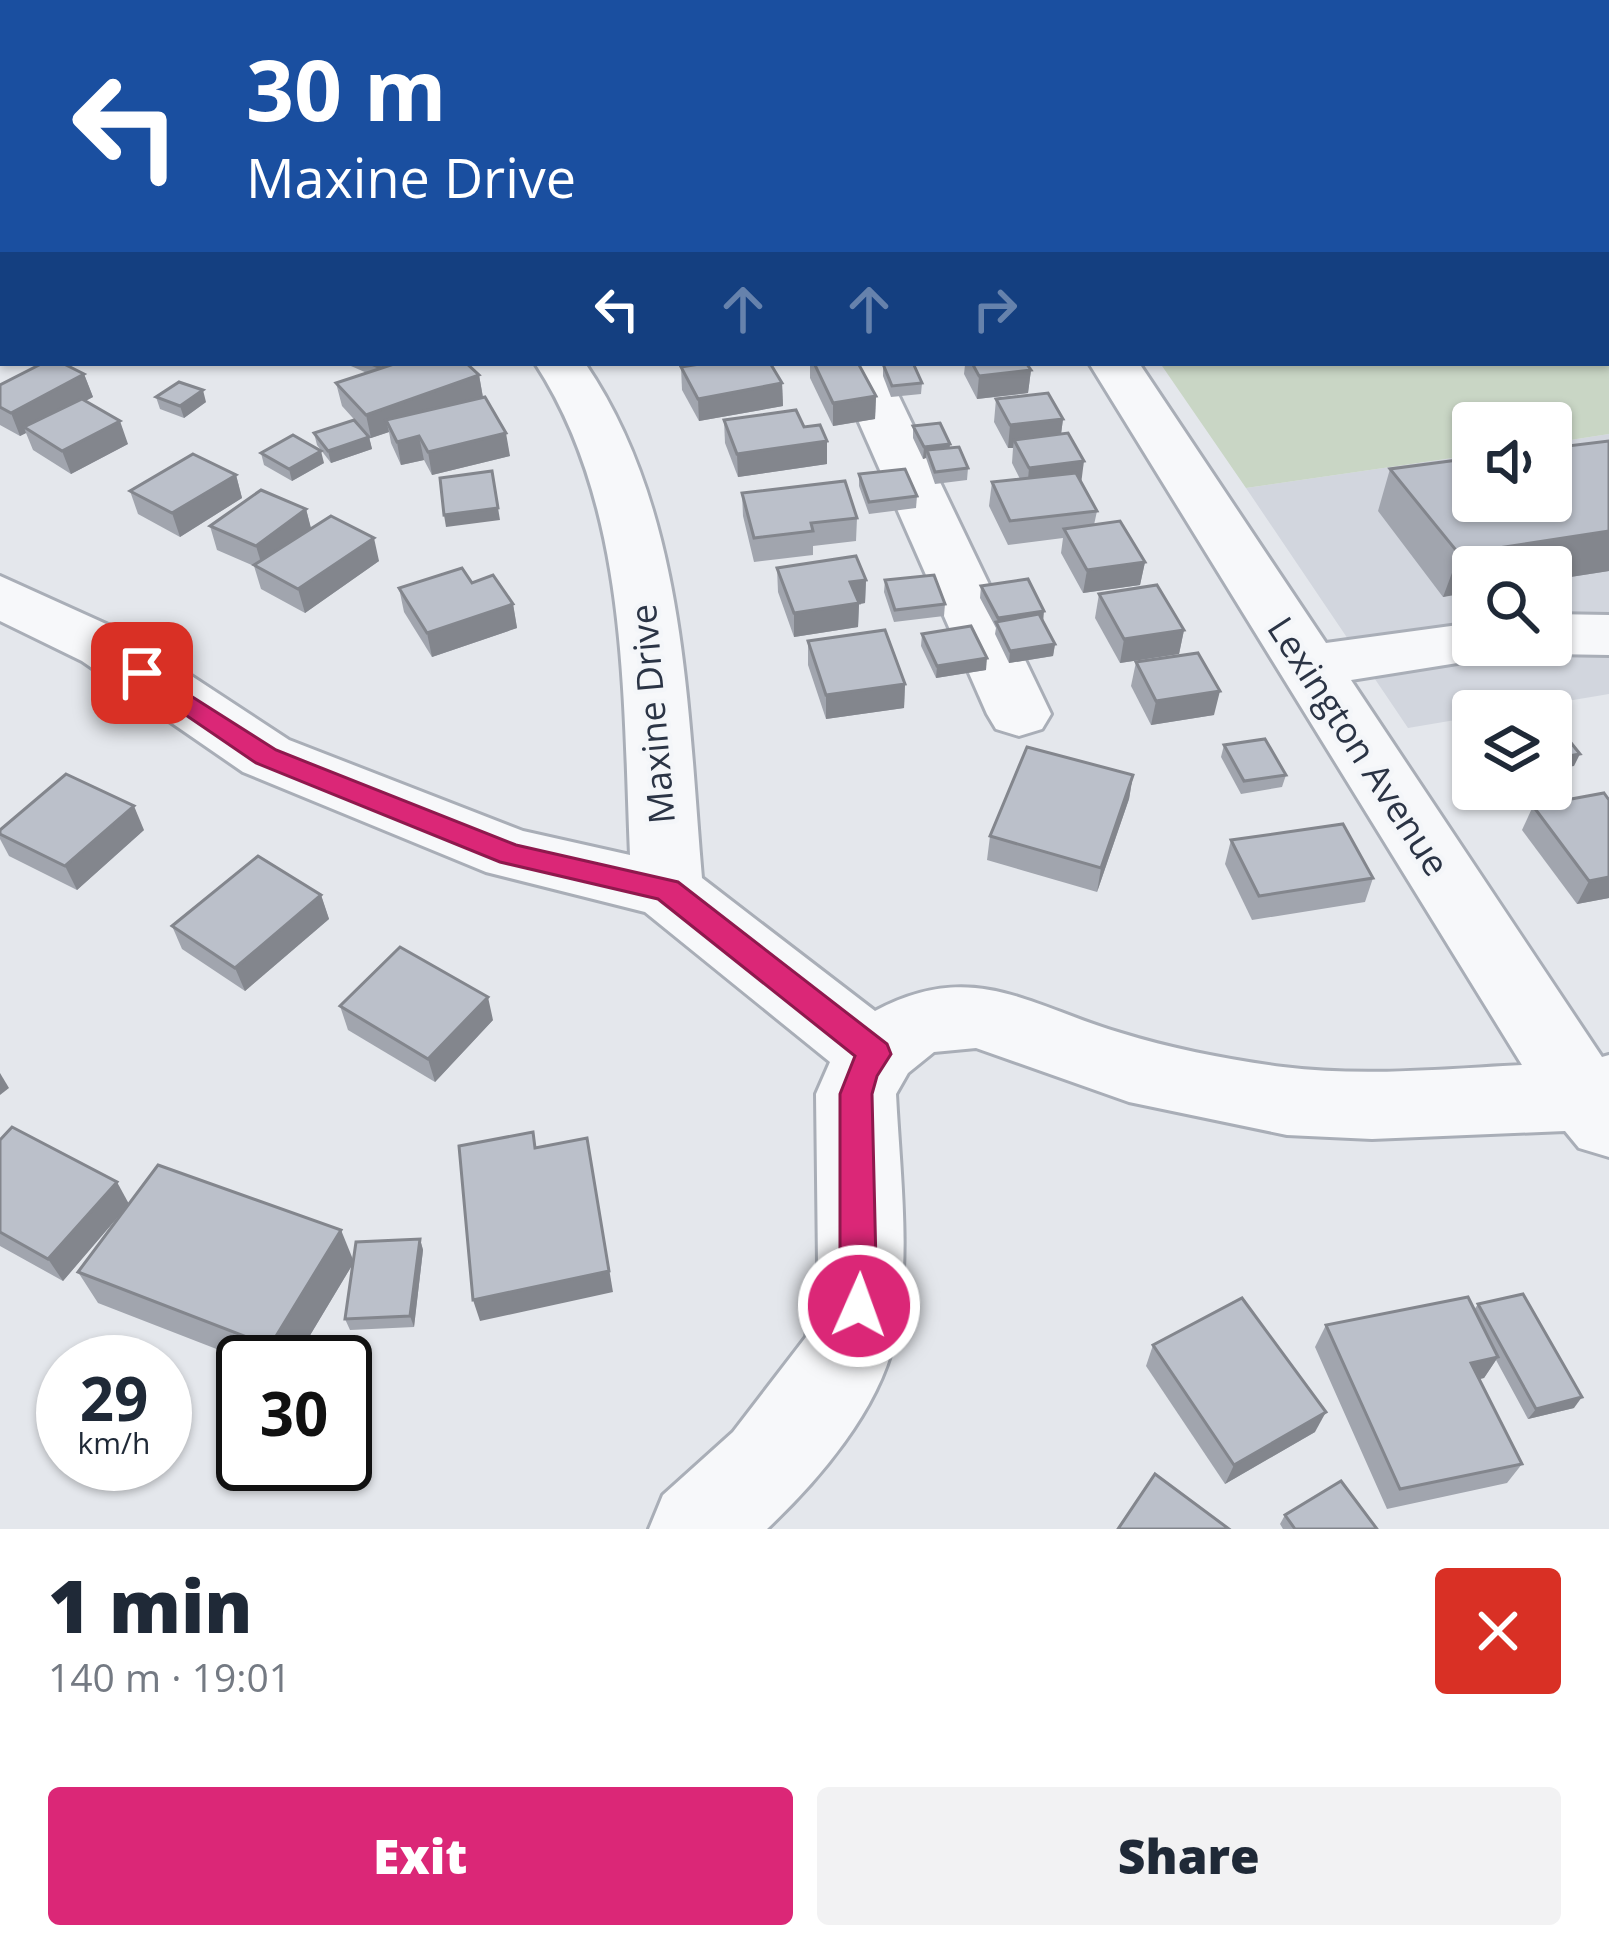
<!DOCTYPE html>
<html lang="en">
<head>
<meta charset="utf-8">
<style>
  :root { --surface:#fff; --page:#f2f2f3; --text:#1f2937; --muted:#747a83; --accent:#db2777 }
  body { margin:0; font-family:"Open Sans",sans-serif; background:var(--page); color:var(--text); height:100vh; display:flex; flex-direction:column; font-size:45px; white-space:nowrap }
  * { box-sizing:border-box; margin:0 }
  p { font-size:39px; color:var(--muted) }
  .icon { flex:none; width:66px; height:66px; fill:none; stroke:currentColor; stroke-width:2; stroke-linecap:round; stroke-linejoin:round }
  .map { position:relative; height:1529px; overflow:hidden }
  .details { display:flex; flex-direction:column; background:var(--surface); flex:1 }
  .details>* { flex:none }
  .top-card { position:absolute; left:0px; top:0px; width:1611px; height:366px; box-shadow:0 3px 9px #0004; background:#1a4fa0; color:#fff; overflow:hidden }
  .buttons { position:absolute; left:1452px; top:402px; display:grid; gap:24px }
  .buttons a { display:grid; place-items:center; width:120px; height:120px; border-radius:12px; background:var(--surface); box-shadow:0 3px 9px #0004; font-size:60px }
  .speed { position:absolute; left:36px; top:1335px; display:flex; gap:24px; font-size:60px; font-weight:700; text-align:center }
  .speed>* { display:grid; place-content:center; width:156px; height:156px; border-radius:50%; background:var(--surface); box-shadow:0 3px 9px #0004; line-height:1 }
  .speed small { font-size:30px; font-weight:400 }
  .speed .limit { border:6px solid #111; border-radius:18px; background:#fff; color:#111 }
  .pin { position:absolute; display:grid; place-items:center; width:102px; height:102px; color:#fff; margin:-51px; border-radius:24px; box-shadow:0 6px 18px #0006 }
  .me { position:absolute; width:132px; margin:-66px; rotate:2deg; stroke-linejoin:round; filter:drop-shadow(0 0 9px #0008) }
  .turn { display:flex; align-items:center; gap:42px; height:252px; padding:0 48px; font-size:54px }
  .turn .icon { width:156px; height:156px; stroke-width:2.5 }
  .turn b { display:block; font-size:84px; line-height:102px }
  .lanes { display:flex; align-items:center; height:114px; padding:0 48px; background:#0003; justify-content:center; gap:60px; direction:ltr }
  .lanes .off { opacity:.35 }
  .round { display:grid; place-items:center; flex:none; width:126px; height:126px; border-radius:12px; background:var(--page) }
  .headline { display:flex; align-items:center; justify-content:space-between; height:204px; padding:0 48px }
  h1 { font-size:72px; font-weight:800; line-height:90px }
  .action { display:flex; gap:24px; margin-top:auto; padding:24px 48px }
  .action a { flex:1; height:138px; border-radius:12px; background:var(--accent); color:#fff; font-size:48px; font-weight:800; line-height:138px; text-align:center }
  .action a+a { background:var(--page); color:var(--text) }
  .map>svg:first-child { display:block }
  .built { fill:#d2d6de; fill-rule:evenodd }
  .green { fill:#c9d6c5 }
  .lines { fill:none; stroke-linecap:round; stroke-linejoin:round }
  .minor-casing { stroke:#a9aeb7; stroke-width:6 }
  .minor { fill:#f7f8fa; fill-rule:evenodd }
  .wall { fill:#a1a5ae }
  .shaded-wall { fill:#83868d }
  .building { fill:#bbc0ca; stroke:#83868d; stroke-width:3 }
  .route { fill:#db2777; stroke:#8e194d; stroke-width:3 }
  .labels { text-anchor:middle; dominant-baseline:central; stroke-width:9; stroke-linejoin:round; paint-order:stroke }
  .street-label { font-size:36px; fill:#2b3445; stroke:#f4f6f9 }
</style>
</head>
<body>
<div class="map">
<svg width="1609" height="1529" viewBox="0 0 1609 1529">
  <rect width="100%" height="100%" fill="#e4e7ec"/>
  <path class="built" d="M1609,434V694L1507,711H1473V717L1408,728L1246,488L1473,455V501H1551V443ZM1473,567H1551V645H1473Z"/>
  <path class="green" d="M910,0H1609V434L1551,443V423H1473V455L1246,488L1160,363H1608V3Z"/>
  <g class="lines">
    <g class="minor-casing">
      <g id="minor">
        <path d="M158,0H198L156,3Z"/>
        <path d="M861,0H897L899,3H863Z"/>
        <rect x="0" y="152" width="3" height="26"/>
        <path d="M535,363H585C686,511 687,705 702,878L875,1011C973,958 1029,1006 1121,1033C1173,1049 1229,1060 1283,1067C1362,1077 1443,1069 1522,1065L1089,363H1139L1326,643L1473,623V645H1502L1495,657L1351,680L1602,1057L1609,1055V1157L1579,1148L1565,1131L1372,1139L1287,1135L1129,1102L976,1048L934,1052L908,1073L896,1094C900,1175 912,1261 894,1341C878,1411 818,1481 767,1529H649L663,1495L733,1432L806,1337L818,1264L816,1094L830,1062L645,912L486,872L243,772L82,661L0,621V576L126,633L289,740L523,831L630,855C623,690 628,506 535,363Z"/>
        <path d="M833,363H883L1051,714L1042,729L1019,736L996,729L987,714Z"/>
        <path d="M1551,614L1609,615V655L1551,654L1530,648L1551,645Z"/>
      </g>
    </g>
    <use href="#minor" class="minor"/>
  </g>
  <g class="wall">
    <path d="M3,3V42H0V4Z"/>
    <path d="M3,188V230L0,229V190Z"/>
    <path d="M344,363H466L479,375L483,397L510,456L432,475L424,460L401,465L391,443L389,432L371,438L342,406L336,383L367,373Z"/>
    <path d="M810,363H858L876,396L875,419L833,426L810,378Z"/>
    <path d="M959,363H1026L1031,370L1028,393L977,399L964,374L965,365L961,366Z"/>
    <path d="M883,364L922,383L921,394L891,397L883,376Z"/>
    <path d="M681,367L782,383L783,406L699,421L682,390Z"/>
    <path d="M84,374L93,397L85,401L128,444L71,474L33,450L26,433L20,436L0,425V385Z"/>
    <path d="M156,397L206,402L184,418L160,409Z"/>
    <path d="M996,399L1063,419L1061,434L1081,482L1097,511L1094,525L1145,562L1140,585L1083,593L1061,553L1063,538L1008,545L989,506L992,482L1020,479L1012,463L1013,448H1008L994,422Z"/>
    <path d="M724,420L804,427L827,464L738,477L725,443Z"/>
    <path d="M913,426L949,448L968,468L967,480L935,484L926,458L923,459L913,438Z"/>
    <path d="M314,433L369,437L372,449L331,463L317,445Z"/>
    <path d="M1609,441V571L1551,580V567L1443,597L1378,511L1390,469Z"/>
    <path d="M261,453L324,463L292,481L264,465Z"/>
    <path d="M859,474L917,496L916,508L869,514L859,486Z"/>
    <path d="M236,475L242,498L180,537L138,514L130,491Z"/>
    <path d="M742,493L857,518L856,541L813,546V555L754,562L743,516Z"/>
    <path d="M306,509L311,529L379,561L305,613L261,589L254,566L217,550L210,526Z"/>
    <path d="M777,568L866,580L865,603L859,604L858,627L794,637L778,592Z"/>
    <path d="M885,580L945,604L944,616L894,622L884,592Z"/>
    <path d="M472,583L513,604L517,628L432,657L404,612L399,588Z"/>
    <path d="M981,586L1043,621L1055,644L1053,656L1009,663L995,634L996,628L980,598Z"/>
    <path d="M1099,594L1184,630L1179,654L1120,663L1095,618Z"/>
    <path d="M922,634L986,670L936,678L921,646Z"/>
    <path d="M808,641L905,684L904,708L826,719L808,665Z"/>
    <path d="M1136,662L1214,715L1151,725L1131,686Z"/>
    <path d="M1224,745L1286,775L1282,787L1241,794L1221,757Z"/>
    <path d="M1133,775L1129,799L1097,892L987,860L990,836Z"/>
    <path d="M1609,800V898L1577,904L1522,830L1533,806Z"/>
    <path d="M0,830H144L77,890L9,856L0,839Z"/>
    <path d="M1231,840L1373,878L1365,902L1252,920L1225,864Z"/>
    <path d="M321,895L329,919L245,991L182,949L172,926Z"/>
    <path d="M340,1006L493,1020L435,1082L348,1030Z"/>
    <path d="M0,1140L129,1204L354,1262L420,1239L423,1250L414,1327L350,1330L345,1319L354,1262L294,1362H250L98,1303L78,1272L123,1211L63,1281L0,1246Z"/>
    <path d="M1478,1304L1574,1408L1528,1419L1496,1360L1484,1378L1479,1379L1522,1464L1507,1483L1387,1509L1315,1347L1326,1325L1474,1310Z"/>
    <path d="M1153,1345L1315,1432L1225,1484L1146,1366Z"/>
    <path d="M1285,1515L1377,1529H1283L1280,1524Z"/>
  </g>
  <g class="shaded-wall">
    <path d="M328,0H392L393,3H328Z"/>
    <path d="M1031,370L1028,393L977,399L979,376Z"/>
    <path d="M84,374L93,397L29,431L24,427L26,433L20,436L11,413Z"/>
    <path d="M479,375L483,398L386,420L389,432L371,438L366,415Z"/>
    <path d="M782,383L783,406L699,421L698,399Z"/>
    <path d="M203,390L206,402L184,418L180,406Z"/>
    <path d="M876,396L875,419L833,426V403Z"/>
    <path d="M1063,419L1060,442L1014,440L1013,448H1008L1010,425Z"/>
    <path d="M120,421L128,444L71,474L62,451Z"/>
    <path d="M506,433L510,456L432,475L428,452Z"/>
    <path d="M419,436L424,460L401,465L397,442Z"/>
    <path d="M369,437L372,449L331,463L328,451Z"/>
    <path d="M827,441V464L738,477L737,454Z"/>
    <path d="M950,444L949,455L927,450L926,458L923,459L924,447Z"/>
    <path d="M321,451L324,463L292,481L289,469Z"/>
    <path d="M1084,461L1081,484L1027,491L1029,468Z"/>
    <path d="M236,475L242,498L180,537L172,513Z"/>
    <path d="M498,508L500,520L446,527L444,515Z"/>
    <path d="M306,509L312,532L263,569L256,546Z"/>
    <path d="M1609,531V571L1551,580V567H1473V592L1443,597L1459,554Z"/>
    <path d="M374,538L379,561L305,613L298,589Z"/>
    <path d="M1145,562L1140,585L1083,593L1087,570Z"/>
    <path d="M866,580L865,603L859,604L858,627L794,637V613L850,582Z"/>
    <path d="M513,604L517,628L432,657L427,633Z"/>
    <path d="M1044,611L1043,623L997,624L998,618Z"/>
    <path d="M1184,630L1179,654L1120,663L1124,639Z"/>
    <path d="M1055,644L1053,656L1009,663L1010,651Z"/>
    <path d="M987,658L986,670L936,678L937,666Z"/>
    <path d="M905,684L904,708L826,719V695Z"/>
    <path d="M1220,691L1214,715L1151,725L1156,701Z"/>
    <path d="M1580,754L1574,766L1551,770V759Z"/>
    <path d="M1133,775L1129,799L1097,892L1101,868Z"/>
    <path d="M134,806L144,830L77,890L65,866Z"/>
    <path d="M1609,877V898L1577,904L1589,881Z"/>
    <path d="M321,895L329,919L245,991L235,968Z"/>
    <path d="M488,997L493,1020L435,1082L428,1059Z"/>
    <path d="M0,1073L9,1088L0,1095Z"/>
    <path d="M587,1138L613,1292L480,1321L473,1300Z"/>
    <path d="M117,1182L129,1204L63,1281L48,1259Z"/>
    <path d="M341,1230L354,1262L294,1362H279L270,1346Z"/>
    <path d="M420,1239L423,1250L414,1327L410,1316Z"/>
    <path d="M1498,1357L1484,1378L1458,1384L1471,1363Z"/>
    <path d="M1582,1397L1574,1408L1528,1419L1536,1409Z"/>
    <path d="M1326,1412L1315,1432L1225,1484L1234,1465Z"/>
  </g>
  <g class="building">
    <path d="M3,0H48L46,3H3V23H0V4Z"/>
    <rect x="219" y="0" width="45" height="3"/>
    <path d="M510,0H552L556,2L517,3Z"/>
    <path d="M807,0L809,3H768L767,1Z"/>
    <path d="M3,188V210L0,209V190Z"/>
    <path d="M43,363H62L84,374L11,413L0,407V385Z"/>
    <path d="M369,363H392L381,368Z"/>
    <path d="M397,363H466L479,375L366,415L336,383Z"/>
    <path d="M706,363H770L782,383L698,399L681,367Z"/>
    <path d="M814,363H858L876,396L833,403Z"/>
    <path d="M913,363L922,383L892,386L883,364Z"/>
    <path d="M972,363H1026L1031,370L979,376Z"/>
    <path d="M179,382L203,390L180,406L156,397Z"/>
    <path d="M1048,393L1063,419L1010,425L996,399Z"/>
    <path d="M485,397L506,433L428,452L419,436L397,442L386,420Z"/>
    <path d="M82,399L120,421L62,451L24,427Z"/>
    <path d="M796,410L804,427L820,425L827,441L737,454L724,420Z"/>
    <path d="M354,420L369,437L328,451L314,433Z"/>
    <path d="M940,423L950,444L924,447L913,426Z"/>
    <path d="M1068,433L1084,461L1029,468L1014,440Z"/>
    <path d="M293,435L321,451L289,469L261,453Z"/>
    <path d="M1609,441V531L1459,554L1390,469L1473,458V501H1551V448Z"/>
    <path d="M959,447L968,468L935,472L927,450Z"/>
    <path d="M193,454L236,475L172,513L130,491Z"/>
    <path d="M905,469L917,496L869,502L859,474Z"/>
    <path d="M492,471L498,508L444,515L440,478Z"/>
    <path d="M1076,473L1097,511L1010,521L992,482Z"/>
    <path d="M845,481L857,518L811,523L813,531L754,538L742,493Z"/>
    <path d="M261,490L306,509L256,546L210,526Z"/>
    <path d="M331,516L374,538L298,589L254,565Z"/>
    <path d="M1120,521L1145,562L1087,570L1064,529Z"/>
    <path d="M856,556L866,580L850,582L859,603L794,613L777,568Z"/>
    <path d="M462,568L472,583L493,575L513,604L427,633L399,588Z"/>
    <path d="M934,575L945,604L895,610L885,580Z"/>
    <path d="M1028,579L1044,611L998,618L981,586Z"/>
    <path d="M1157,585L1184,630L1124,639L1099,594Z"/>
    <path d="M1039,614L1055,644L1010,651L996,622Z"/>
    <path d="M971,626L987,658L937,666L922,634Z"/>
    <path d="M885,630L905,684L826,695L808,641Z"/>
    <path d="M1198,653L1220,691L1156,701L1136,662Z"/>
    <path d="M1542,707L1545,711H1517Z"/>
    <path d="M1551,718L1580,754L1551,759Z"/>
    <path d="M1265,739L1286,775L1244,781L1224,745Z"/>
    <path d="M1027,747L1133,775L1101,868L990,836Z"/>
    <path d="M66,774L134,806L65,866L0,834V830Z"/>
    <path d="M1604,793L1609,800V877L1589,881L1533,806Z"/>
    <path d="M1343,824L1373,878L1259,896L1231,840Z"/>
    <path d="M258,856L321,895L235,968L172,926Z"/>
    <path d="M400,947L488,997L428,1059L340,1006Z"/>
    <path d="M12,1127L117,1182L48,1259L0,1232V1140Z"/>
    <path d="M533,1132L535,1148L587,1138L609,1271L473,1300L459,1146Z"/>
    <path d="M158,1165L341,1230L270,1346L78,1272Z"/>
    <path d="M420,1239L410,1316L345,1319L356,1242Z"/>
    <path d="M1523,1294L1582,1397L1536,1409L1478,1304Z"/>
    <path d="M1468,1297L1498,1357L1471,1363L1522,1464L1400,1489L1326,1325Z"/>
    <path d="M1242,1298L1326,1412L1234,1465L1153,1345Z"/>
    <path d="M1155,1474L1229,1529H1118Z"/>
    <path d="M1341,1481L1377,1529H1295L1285,1515Z"/>
  </g>
  <path class="route" d="M142,665L276,750L516,845L678,882L887,1044L891,1054L877,1076L872,1094L877,1306L871,1318L859,1323L846,1318L840,1306V1094L855,1056L658,899L500,862L256,763L133,679L129,673Z"/>
  <g class="labels">
    <g class="street-label">
      <text transform="translate(652 714) rotate(-95)">Maxine Drive</text>
      <text transform="translate(1359 746) rotate(57)">Lexington Avenue</text>
    </g>
  </g>
</svg>
<div class="buttons">
<a><svg class="icon" aria-label="sound" viewBox="0 0 24 24"><path d="M4 9h4l5-4v14l-5-4H4zM17 9q2 3 0 6"/></svg></a>
<a><svg class="icon" aria-label="search" viewBox="0 0 24 24"><circle cx="10" cy="10" r="6"/><path d="M15 15l6 6"/></svg></a>
<a><svg class="icon" aria-label="layers" viewBox="0 0 24 24"><path d="M12 4l9 5-9 5-9-5zM3 14l9 5 9-5"/></svg></a>
</div>
<div class="speed"><div>29<small>km/h</small></div><div class="limit">30</div></div>
<div class="pin" style="left:142px;top:673px;background:#d93025"><svg class="icon" aria-label="arrive" viewBox="0 0 24 24"><path d="M6 21V4h12l-3 4 3 4H6"/></svg></div>
<svg class="me" style="left:859px;top:1306px" viewBox="-20 -20 40 40"><circle r="17" fill="#db2777" stroke="#fff" stroke-width="3"/><path d="M0-11L8 9 0 5-8 9z" fill="#fff"/></svg>
<div class="top-card">
<div class="turn"><svg class="icon" aria-label="left" viewBox="0 0 24 24"><path d="M17 20v-9H6M10 6l-5 5 5 5"/></svg><div><b>30 m</b>Maxine Drive</div></div>
<div class="lanes"><svg class="icon" aria-label="left" viewBox="0 0 24 24"><path d="M17 20v-9H6M10 6l-5 5 5 5"/></svg><svg class="icon off" aria-label="ahead" viewBox="0 0 24 24"><path d="M12 20V5M6 11l6-6 6 6"/></svg><svg class="icon off" aria-label="ahead" viewBox="0 0 24 24"><path d="M12 20V5M6 11l6-6 6 6"/></svg><svg class="icon off" aria-label="right" viewBox="0 0 24 24"><path d="M7 20v-9h11M14 6l5 5-5 5"/></svg></div>
</div>
</div>
<section class="details">
<div class="headline"><div><h1>1 min</h1><p>140 m · 19:01</p></div><a class="round" style="background:#d93025;color:#fff"><svg class="icon" aria-label="close" viewBox="0 0 24 24"><path d="M6 6l12 12M18 6L6 18"/></svg></a></div>
<div class="action"><a>Exit</a><a>Share</a></div>
</section>
</body>
</html>
